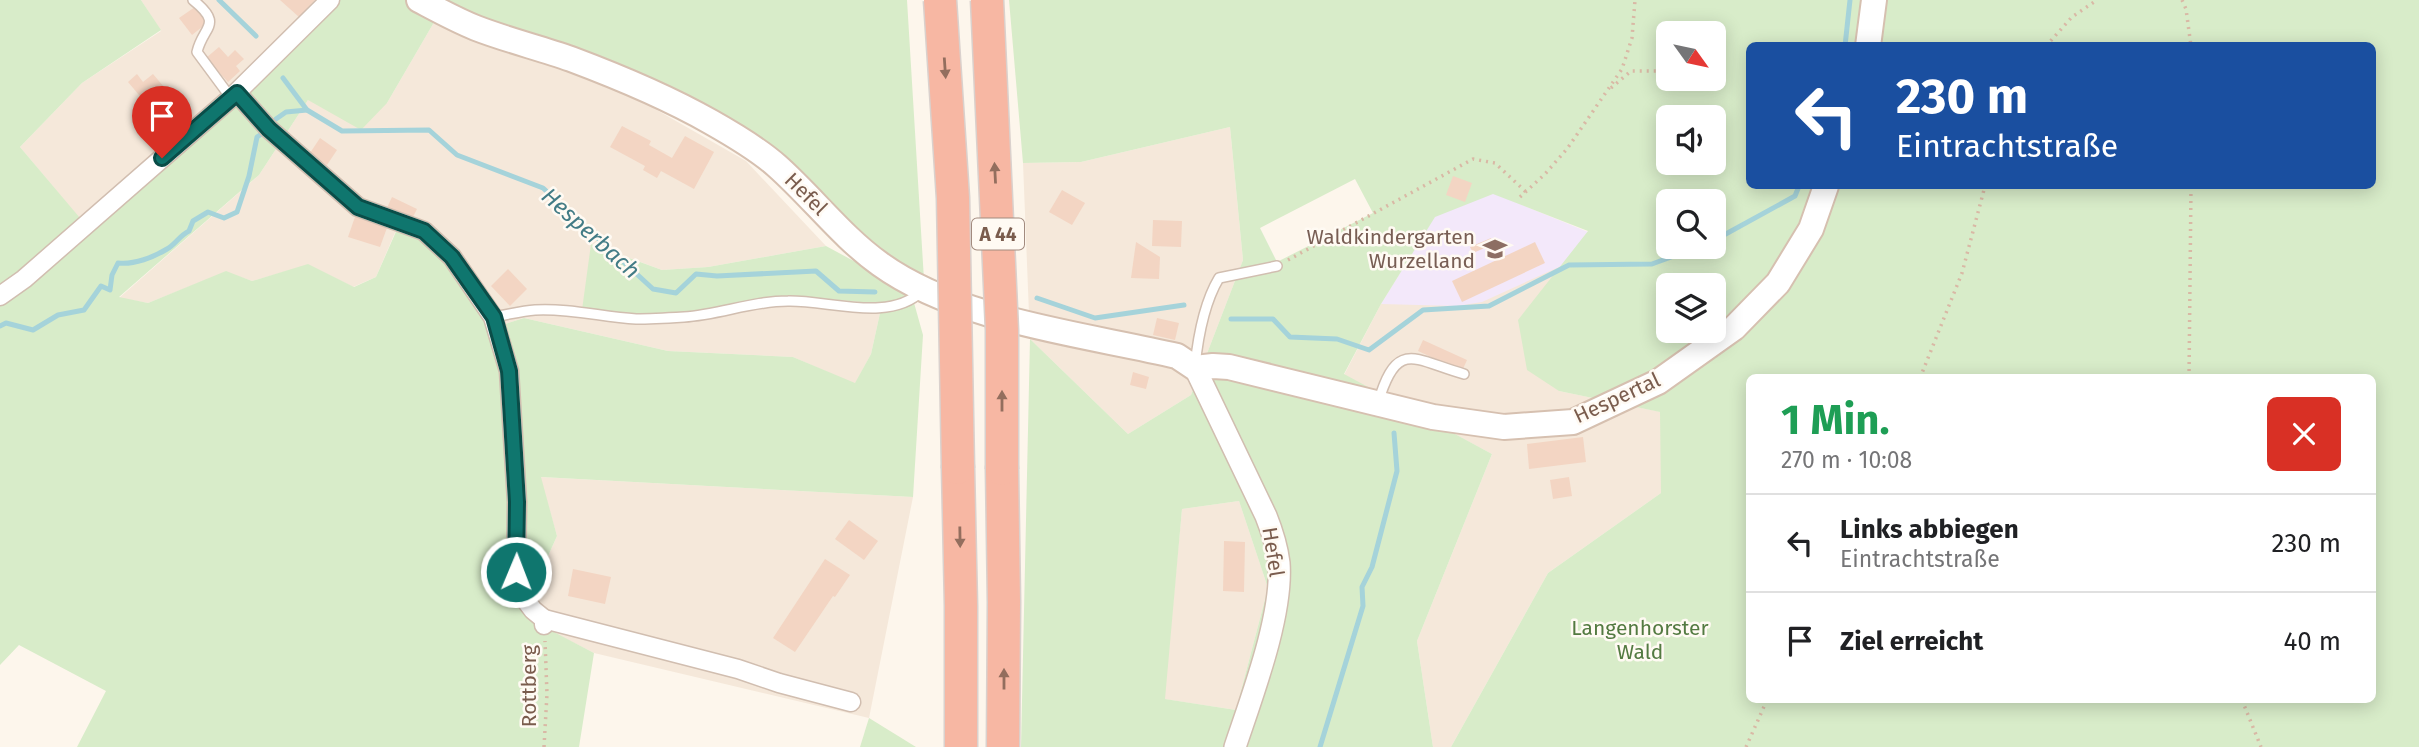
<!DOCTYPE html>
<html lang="de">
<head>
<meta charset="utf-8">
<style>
  :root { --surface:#fff; --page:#f2f2f2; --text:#202124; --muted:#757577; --line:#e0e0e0 }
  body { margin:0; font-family:"Fira Sans",sans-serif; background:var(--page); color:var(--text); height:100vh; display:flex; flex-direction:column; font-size:26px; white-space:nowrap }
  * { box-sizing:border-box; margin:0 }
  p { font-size:23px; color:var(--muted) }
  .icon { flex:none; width:38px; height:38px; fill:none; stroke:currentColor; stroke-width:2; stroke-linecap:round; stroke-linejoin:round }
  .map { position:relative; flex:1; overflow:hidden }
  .drawer { position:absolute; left:1746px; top:374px; width:630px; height:329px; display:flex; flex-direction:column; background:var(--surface); border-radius:10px; box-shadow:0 4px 18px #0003 }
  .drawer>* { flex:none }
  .hud { position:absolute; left:1746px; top:42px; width:630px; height:147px; border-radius:10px; box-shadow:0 4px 18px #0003; background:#1a4fa0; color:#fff; overflow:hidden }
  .needle { width:46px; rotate:123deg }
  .fabs { position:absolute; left:1656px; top:21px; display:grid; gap:14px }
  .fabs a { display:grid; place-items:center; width:70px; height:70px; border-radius:10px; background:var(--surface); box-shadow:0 4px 18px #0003; font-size:35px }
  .pin { position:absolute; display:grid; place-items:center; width:60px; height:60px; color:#fff; margin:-72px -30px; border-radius:50% 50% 50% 0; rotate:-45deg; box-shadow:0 0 7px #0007 }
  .pin .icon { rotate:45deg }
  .me { position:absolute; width:77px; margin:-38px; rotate:1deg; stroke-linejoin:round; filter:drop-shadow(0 0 5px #0008) }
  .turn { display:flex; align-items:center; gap:24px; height:147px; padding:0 35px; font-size:32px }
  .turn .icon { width:91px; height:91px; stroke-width:2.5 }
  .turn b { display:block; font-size:49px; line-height:60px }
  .round { display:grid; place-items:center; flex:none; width:74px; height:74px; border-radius:10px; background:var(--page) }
  .head { display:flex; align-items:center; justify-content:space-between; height:119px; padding:0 35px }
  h1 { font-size:42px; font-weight:700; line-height:52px; color:#1e9e55 }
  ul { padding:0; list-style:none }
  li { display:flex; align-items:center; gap:21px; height:98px; padding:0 35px; border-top:2px solid var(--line) }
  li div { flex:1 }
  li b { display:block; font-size:26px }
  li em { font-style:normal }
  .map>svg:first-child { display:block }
  .residential { fill:#f5e8da }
  .education { fill:#f3e8fa }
  .green { fill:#d8ecc9; fill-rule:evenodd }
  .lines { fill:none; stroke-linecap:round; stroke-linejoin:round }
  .stream { stroke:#a5d3da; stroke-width:5 }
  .building { fill:#f3d5c3 }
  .service-casing { stroke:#d1beb0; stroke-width:12 }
  .minor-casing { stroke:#d1beb0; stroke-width:21 }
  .tertiary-casing { stroke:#d1beb0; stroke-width:24 }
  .secondary-casing { stroke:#d6c0b0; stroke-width:28 }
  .motorway-casing { stroke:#dad1cd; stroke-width:35 }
  .path { stroke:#d9b8a5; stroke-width:3.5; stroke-dasharray:2 5; stroke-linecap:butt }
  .service { stroke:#fff; stroke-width:9 }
  .minor { stroke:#fff; stroke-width:18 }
  .tertiary { stroke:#fff; stroke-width:21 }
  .secondary { stroke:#fff; stroke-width:24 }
  .motorway { stroke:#f7b7a3; stroke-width:32 }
  .motorway-bridge-casing { stroke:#dad1cd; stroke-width:35; stroke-linecap:butt }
  .motorway-bridge { stroke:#f7b7a3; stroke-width:32 }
  .oneway { fill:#936e5e }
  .route-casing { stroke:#0a4d48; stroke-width:18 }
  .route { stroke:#0f766e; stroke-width:12 }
  .labels { text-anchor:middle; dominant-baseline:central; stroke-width:5; stroke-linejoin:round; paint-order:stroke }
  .shield { fill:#fffaf3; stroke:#a28b7f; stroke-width:2 }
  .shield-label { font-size:19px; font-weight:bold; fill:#7a5c4d }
  .street-label { font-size:21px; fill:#7a5c4d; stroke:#fffaf3 }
  .education-label { font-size:21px; fill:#785e54; stroke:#fffaf3; text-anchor:end }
  .park-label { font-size:21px; fill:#537a41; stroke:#fffaf3 }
  .water-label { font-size:23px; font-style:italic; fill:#437c86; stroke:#fffaf3 }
</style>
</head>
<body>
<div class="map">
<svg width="2419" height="747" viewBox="0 0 2419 747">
  <rect width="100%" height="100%" fill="#fdf6ec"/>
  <g class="residential">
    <path d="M141,0H328L91,232L20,147L82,83L161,31Z"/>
    <path d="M440,12L634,97L746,161L826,246L708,267L662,270L592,244L583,310L690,314L796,296L882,304L871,354L855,384L793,357L668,351L524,318L492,328L397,228L376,277L353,287L308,265L252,281L226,272L148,303L119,298L259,175L308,100L387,103Z"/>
    <path d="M1230,127L1243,260L1191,395L1128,434L1030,339L1023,163L1081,162Z"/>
    <path d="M1588,232L1559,391L1661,412V493L1548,573L1451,747H1433L1417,641L1492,454L1344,375L1381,304Z"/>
    <path d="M540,477L913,497L869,718L594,653L531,621L535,585L557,536Z"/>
    <path d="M1239,501L1268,588L1236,710L1164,699L1182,509Z"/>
  </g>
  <path class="education" d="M1493,193L1588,232L1561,266L1482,302L1457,306L1381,304L1435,216Z"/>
  <g class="green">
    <path d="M0,0H141L161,30L82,83L20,147L91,231L328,0H907L924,280L923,290L756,149L440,12L387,103L361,130L308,100L259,175L119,297L148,303L226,271L252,281L308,264L354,287L376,277L398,227L441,251L492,328L524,318L668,351L793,357L855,383L871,354L882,304L796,296L690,314L633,317L582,310L591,244L662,270L708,267L826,246L911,292L923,335L913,497L541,477L557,536L535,585L531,620L594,653L579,747H77L106,691L19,645L0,665Z"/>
    <path d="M1009,0H2419V747H1451L1548,573L1661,493L1660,412L1559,391L1527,370L1518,320L1588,231L1493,194L1435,217L1381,304L1344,374L1492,454L1417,641L1433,747H1021L1030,339L1128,434L1191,395L1243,260L1230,127L1081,162L1023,163ZM1668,33H1713V79H1668ZM1750,46H2373V186H1750ZM1668,117H1713V163H1668ZM1355,179L1373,213L1277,262L1260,228ZM1668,201H1713V247H1668ZM1668,285H1713V331H1668ZM1750,378H2373V700H1750ZM1239,501L1268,588L1236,710L1165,699L1182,509Z"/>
    <path d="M869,718L916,747H860Z"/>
  </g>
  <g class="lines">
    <g class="stream">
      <path d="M219,0L256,36"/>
      <path d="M1845,46L1850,0"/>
      <path d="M283,78L307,110L342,131L429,130L457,155L543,188L653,289L676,293L696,274L717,276L816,271L839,291L875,292"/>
      <path d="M276,119L286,112L307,110"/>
      <path d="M1713,241L1795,196L1799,186"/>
      <path d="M1037,298L1095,318L1184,305"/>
      <path d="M1231,319H1273L1290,337L1337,339L1369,350L1423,310L1489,306L1569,265L1652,264L1698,247"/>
      <path d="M0,326L6,323L33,330L58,315L84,310L101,286L110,290L112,275L118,263C134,265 154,257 167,249C176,244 179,236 189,231L193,221L208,212L224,218L237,212L249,176L257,137L260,135"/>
      <path d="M1320,747L1363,606L1362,587L1372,567L1397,471L1394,433"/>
    </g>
  </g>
  <g class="building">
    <path d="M280,0H315L299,17Z"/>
    <path d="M195,7L207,23L192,35L179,18Z"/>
    <path d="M219,47L228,57L235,50L244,59L236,66L240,71L228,82L206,58Z"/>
    <path d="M137,74L143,82L153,74L169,93L150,108L128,82Z"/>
    <path d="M622,126L651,141L649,145L672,158L685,136L714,152L694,189L661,171L657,178L643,170L645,166L610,147Z"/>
    <path d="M320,138L337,150L327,165L310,153Z"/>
    <path d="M1453,176L1472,183L1465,202L1446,195Z"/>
    <path d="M1062,190L1085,203L1072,225L1049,212Z"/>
    <path d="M392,197L417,209L411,221L386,210Z"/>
    <path d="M356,214L388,225L380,247L348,237Z"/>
    <path d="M1153,220L1182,221L1181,247L1152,246Z"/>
    <path d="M1491,238L1494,244L1473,253L1470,247Z"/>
    <path d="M1136,242L1160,257L1159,279L1131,278Z"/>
    <path d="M1535,242L1545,263L1462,302L1452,281Z"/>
    <path d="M508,269L527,289L510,306L491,286Z"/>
    <path d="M1157,318L1179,323L1175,340L1153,335Z"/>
    <path d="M1423,340L1467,360L1462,371L1418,351Z"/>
    <path d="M1133,372L1149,377L1146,389L1130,385Z"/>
    <path d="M1583,437L1586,462L1529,469L1527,444Z"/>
    <path d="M1569,477L1572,496L1553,499L1550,480Z"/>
    <path d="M849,520L878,541L864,560L835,539Z"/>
    <path d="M1224,541L1245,542L1244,592L1223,591Z"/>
    <path d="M825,559L850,575L835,597L833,596L795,652L773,638Z"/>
    <path d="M573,569L611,577L605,604L568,596Z"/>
  </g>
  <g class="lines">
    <g class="service-casing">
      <g id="service">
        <path d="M193,0C224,25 203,26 197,52L231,98"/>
        <path d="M177,103L166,111L165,115L182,141"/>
        <path d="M493,317C507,315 521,311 535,310C570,308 602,317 636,319C651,319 668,318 684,317C719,315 752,301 788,301C829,300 889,323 922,291"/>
        <path d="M1195,366C1198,337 1204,303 1219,278L1277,266"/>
        <path d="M1378,403C1397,338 1414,360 1464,374"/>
      </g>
    </g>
    <g class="minor-casing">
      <g id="minor">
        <path d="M237,93L269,129L358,207L424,231L452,257L493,317L509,371L517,502L516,572L524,598L533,610L544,619V625"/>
        <path d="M0,296L24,279L231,98L330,0"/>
        <path d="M544,619L738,669L779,683L851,702"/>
      </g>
    </g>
    <g class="tertiary-casing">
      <path id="tertiary" d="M1195,368L1266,516C1272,531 1277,547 1279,563C1283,615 1252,696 1235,747"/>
    </g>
    <g class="secondary-casing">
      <g id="secondary">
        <path d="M419,0C438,10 456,20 476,28C507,40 540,48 571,59C619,77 667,97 711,122C734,135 758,149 777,166C812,197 842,237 880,264C959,321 1083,334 1177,356L1195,368L1213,366L1229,367L1433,417L1504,427L1573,422L1658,382L1734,328L1778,283L1811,229L1826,186"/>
        <path d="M1868,46L1874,0"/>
      </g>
    </g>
    <g class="motorway-casing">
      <g id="motorway">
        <path d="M958,468L961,606V747"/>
        <path d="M1002,469L1004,602L1003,747"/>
      </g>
    </g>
    <g class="path">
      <path d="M2182,0L2186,9L2191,46"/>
      <path d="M2046,46L2072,17L2097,0"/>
      <path d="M1611,88L1631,71H1656L1668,63"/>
      <path d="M1520,197L1545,174L1567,149L1622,69L1632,38L1635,0"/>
      <path d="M1288,260L1473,159L1495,163L1526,192"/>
      <path d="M1920,378L1962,273L1985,186"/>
      <path d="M2189,378L2191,186"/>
      <path d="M2242,700L2261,747"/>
      <path d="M544,747L547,694L545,641"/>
      <path d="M1746,747L1767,700"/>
    </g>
    <use href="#service" class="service"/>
    <use href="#minor" class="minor"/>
    <use href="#tertiary" class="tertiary"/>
    <use href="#secondary" class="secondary"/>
    <use href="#motorway" class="motorway"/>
    <g class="motorway-bridge-casing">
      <g id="motorway-bridge">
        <path d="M940,0L953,198L958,468"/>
        <path d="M987,0L1002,330V469"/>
      </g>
    </g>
    <use href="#motorway-bridge" class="motorway-bridge"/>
  </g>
  <defs><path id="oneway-solid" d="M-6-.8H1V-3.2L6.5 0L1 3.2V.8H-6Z" transform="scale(1.75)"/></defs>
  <g class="oneway">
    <use href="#oneway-solid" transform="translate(945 68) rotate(86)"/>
    <use href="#oneway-solid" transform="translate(995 173) rotate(-93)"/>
    <use href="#oneway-solid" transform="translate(1002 401) rotate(-90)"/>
    <use href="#oneway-solid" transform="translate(960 537) rotate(89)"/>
    <use href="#oneway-solid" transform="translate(1004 679) rotate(-90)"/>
  </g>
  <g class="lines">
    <g class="route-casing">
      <path id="route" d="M162,158L237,93L269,129L358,207L424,231L452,257L494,317L509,371L517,502L516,572"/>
    </g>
    <use href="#route" class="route"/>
  </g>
  <defs>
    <g id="school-bare" transform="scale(1.89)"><path d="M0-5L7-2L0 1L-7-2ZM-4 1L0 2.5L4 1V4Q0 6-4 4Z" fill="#8d6e63" stroke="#fffaf3" stroke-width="2.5" paint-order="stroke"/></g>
  </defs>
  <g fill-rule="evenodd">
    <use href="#school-bare" x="1495" y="249"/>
  </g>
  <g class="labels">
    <rect class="shield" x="972" y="218.5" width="52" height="31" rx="5"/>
    <g class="shield-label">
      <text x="998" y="234">A 44</text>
    </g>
    <g class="street-label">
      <text transform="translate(806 194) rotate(45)">Hefel</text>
      <text transform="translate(1617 398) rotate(-25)">Hespertal</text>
      <text transform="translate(1273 552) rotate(81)">Hefel</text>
      <text transform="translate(529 686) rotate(-90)">Rottberg</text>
    </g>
    <g class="education-label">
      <text x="1475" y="237">Waldkindergarten<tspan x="1475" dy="24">Wurzelland</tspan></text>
    </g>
    <g class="park-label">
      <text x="1640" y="628">Langenhorster<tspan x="1640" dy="24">Wald</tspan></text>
    </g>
    <g class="water-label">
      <text transform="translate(591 233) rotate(42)">Hesperbach</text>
    </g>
  </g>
</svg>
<div class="fabs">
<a><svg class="needle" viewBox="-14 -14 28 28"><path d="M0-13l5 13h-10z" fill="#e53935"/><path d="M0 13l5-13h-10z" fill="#757577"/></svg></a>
<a><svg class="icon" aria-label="sound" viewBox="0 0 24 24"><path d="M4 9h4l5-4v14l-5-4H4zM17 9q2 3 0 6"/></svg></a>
<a><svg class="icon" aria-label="search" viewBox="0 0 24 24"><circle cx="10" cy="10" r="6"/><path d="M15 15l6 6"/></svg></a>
<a><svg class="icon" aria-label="layers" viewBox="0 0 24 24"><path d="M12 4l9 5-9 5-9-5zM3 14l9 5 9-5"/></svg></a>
</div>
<div class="pin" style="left:162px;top:158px;background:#d93025"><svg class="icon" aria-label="arrive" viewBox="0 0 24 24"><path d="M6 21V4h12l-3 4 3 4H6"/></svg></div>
<svg class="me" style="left:516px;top:572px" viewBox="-20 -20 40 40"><circle r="17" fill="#0f766e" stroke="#fff" stroke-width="3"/><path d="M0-11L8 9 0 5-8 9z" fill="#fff"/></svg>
<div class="hud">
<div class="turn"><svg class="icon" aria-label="left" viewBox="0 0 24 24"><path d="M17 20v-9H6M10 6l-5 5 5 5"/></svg><div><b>230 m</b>Eintrachtstraße</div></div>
</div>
<section class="drawer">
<div class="head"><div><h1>1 Min.</h1><p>270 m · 10:08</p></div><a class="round" style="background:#d93025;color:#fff"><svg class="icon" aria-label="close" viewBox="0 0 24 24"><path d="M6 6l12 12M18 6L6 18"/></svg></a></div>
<ul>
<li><svg class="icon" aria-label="left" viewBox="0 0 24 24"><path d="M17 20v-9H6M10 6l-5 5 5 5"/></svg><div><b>Links abbiegen</b><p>Eintrachtstraße</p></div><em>230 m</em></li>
<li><svg class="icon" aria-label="arrive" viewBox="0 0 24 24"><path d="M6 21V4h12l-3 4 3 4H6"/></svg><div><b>Ziel erreicht</b></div><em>40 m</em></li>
</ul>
</section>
</div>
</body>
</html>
